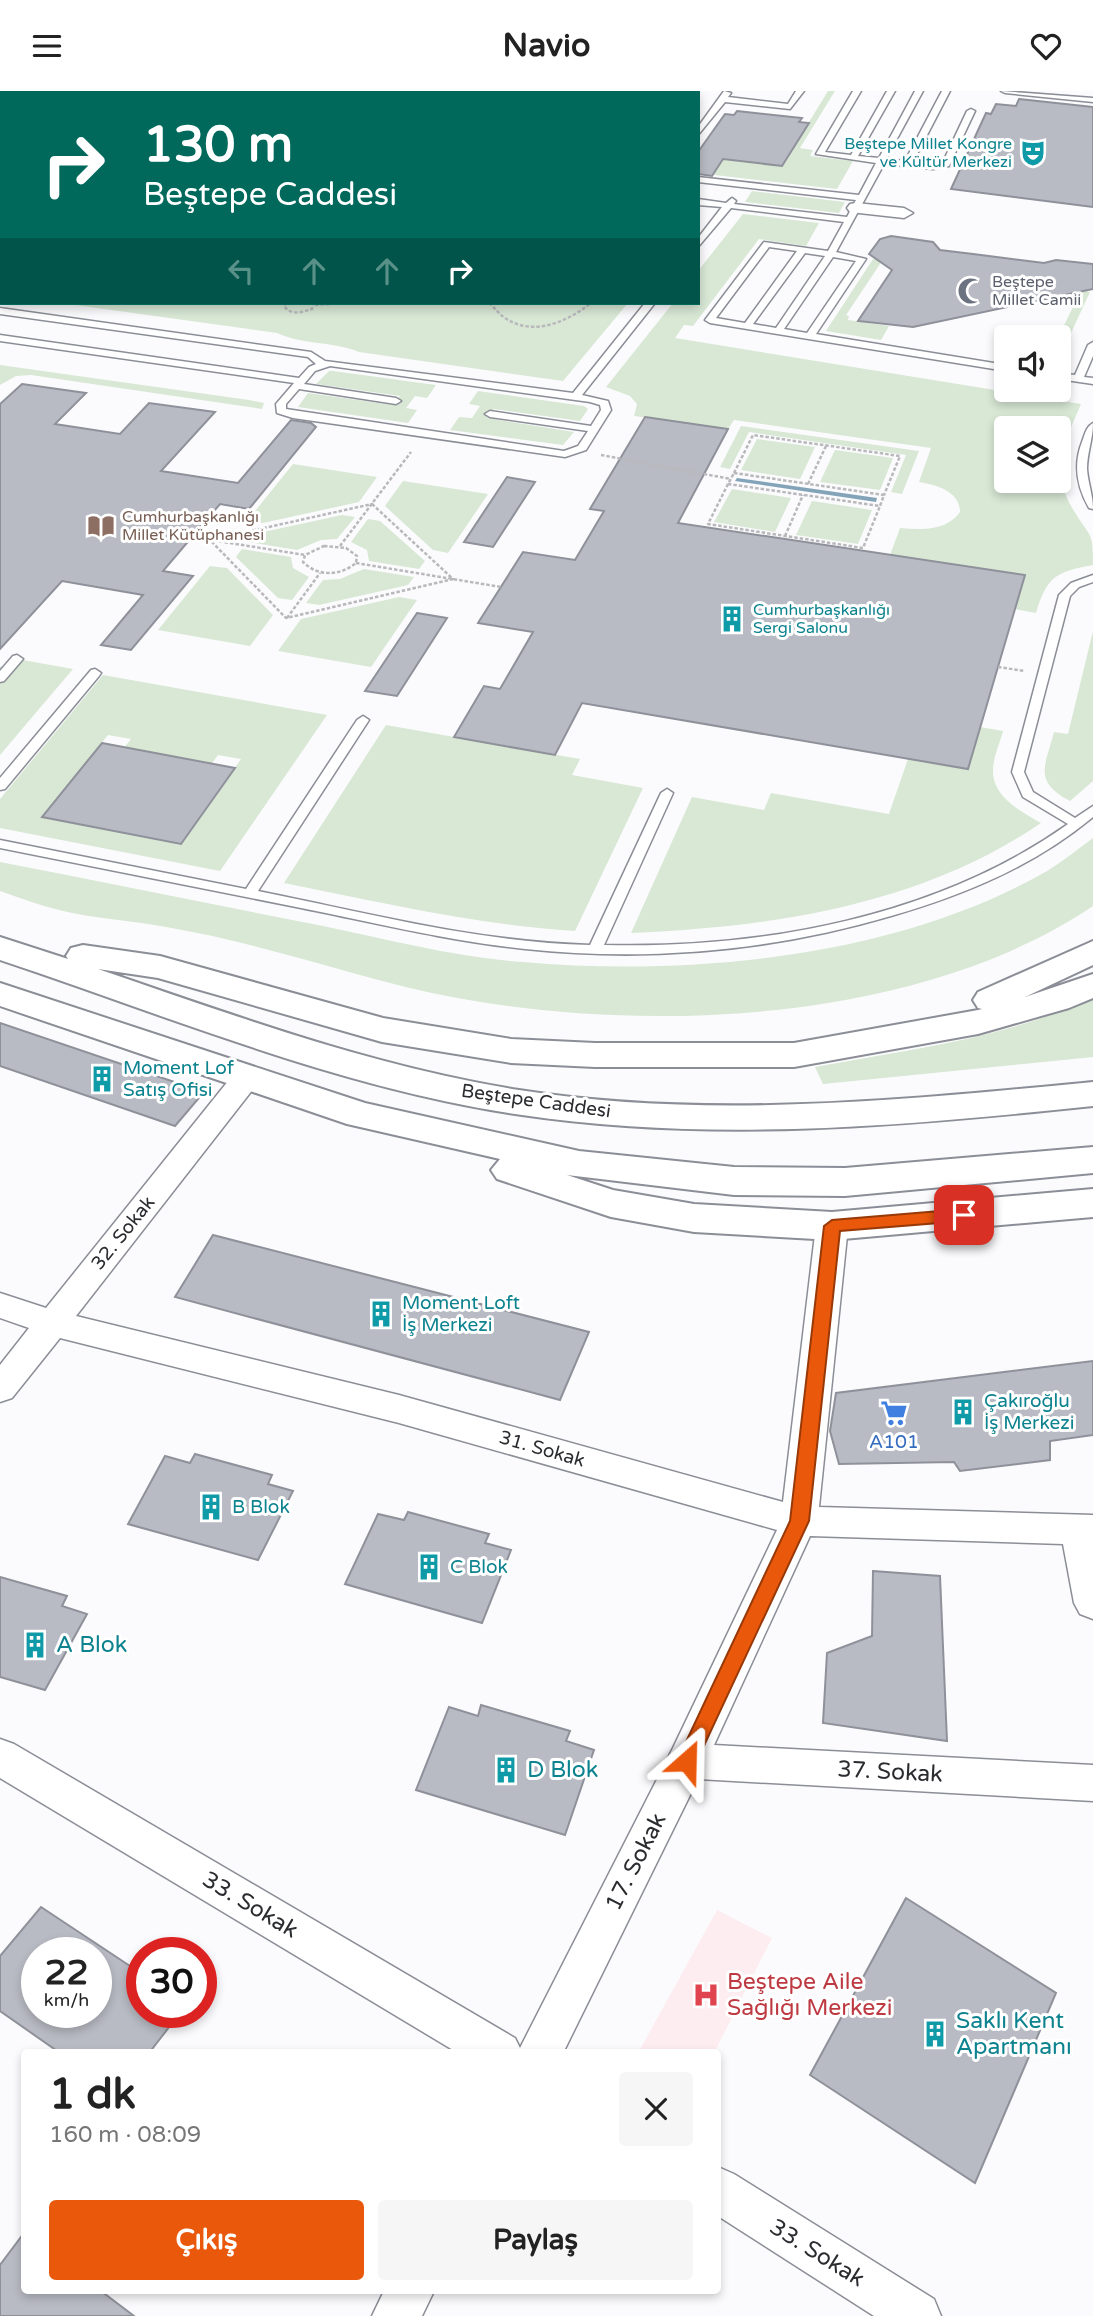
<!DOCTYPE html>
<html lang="tr">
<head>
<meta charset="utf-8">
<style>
  :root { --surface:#fff; --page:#f6f6f6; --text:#222; --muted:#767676; --accent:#ea580c }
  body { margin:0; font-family:"Varela Round",sans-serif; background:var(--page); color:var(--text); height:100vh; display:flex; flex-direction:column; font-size:26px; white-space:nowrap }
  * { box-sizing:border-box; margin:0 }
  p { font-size:23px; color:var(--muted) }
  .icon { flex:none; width:38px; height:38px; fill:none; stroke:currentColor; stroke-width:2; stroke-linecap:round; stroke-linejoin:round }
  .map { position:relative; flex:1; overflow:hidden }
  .side { position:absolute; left:21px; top:1958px; width:700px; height:245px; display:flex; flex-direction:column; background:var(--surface); border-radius:7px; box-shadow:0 4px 10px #0003 }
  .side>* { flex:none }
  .top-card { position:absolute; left:0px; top:0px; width:700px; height:214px; box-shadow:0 4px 10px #0003; background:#00695c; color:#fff; overflow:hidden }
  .controls { position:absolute; left:994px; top:234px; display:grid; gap:14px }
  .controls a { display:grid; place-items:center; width:77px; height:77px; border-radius:7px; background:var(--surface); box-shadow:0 4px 10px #0003; font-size:35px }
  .speed { position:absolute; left:21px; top:1846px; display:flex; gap:14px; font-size:35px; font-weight:700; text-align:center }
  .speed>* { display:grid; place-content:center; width:91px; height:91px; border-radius:50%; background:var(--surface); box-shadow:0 4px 10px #0003; line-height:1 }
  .speed small { font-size:18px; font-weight:400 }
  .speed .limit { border:10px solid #d22; background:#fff; color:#111 }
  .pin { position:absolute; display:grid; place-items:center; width:60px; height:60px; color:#fff; margin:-30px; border-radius:14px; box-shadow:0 4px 10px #0006 }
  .me { position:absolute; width:77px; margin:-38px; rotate:25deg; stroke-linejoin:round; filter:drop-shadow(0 0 5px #0008) }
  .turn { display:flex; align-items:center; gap:24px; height:147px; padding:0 28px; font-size:32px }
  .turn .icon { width:91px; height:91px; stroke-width:2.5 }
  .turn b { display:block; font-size:49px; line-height:60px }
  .lanes { display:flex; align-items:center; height:66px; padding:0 28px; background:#0003; justify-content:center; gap:35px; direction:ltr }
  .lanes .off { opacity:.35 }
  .round { display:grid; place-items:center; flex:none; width:74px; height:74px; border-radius:7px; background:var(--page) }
  .summary { display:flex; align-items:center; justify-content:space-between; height:119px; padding:0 28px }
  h1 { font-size:42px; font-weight:700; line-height:52px }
  .cta { display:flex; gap:14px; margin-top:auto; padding:14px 28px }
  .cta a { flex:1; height:80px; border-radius:7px; background:var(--accent); color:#fff; font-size:28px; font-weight:700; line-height:80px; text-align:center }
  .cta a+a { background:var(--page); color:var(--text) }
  header { display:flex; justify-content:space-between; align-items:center; height:91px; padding:0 28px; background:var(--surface); font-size:32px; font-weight:700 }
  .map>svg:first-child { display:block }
  .medical { fill:#fdedf0 }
  .green { fill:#d8e8d5; fill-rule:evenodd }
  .water { fill:#83a4b8 }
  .building { fill:#b9bbc4; stroke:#8f919a; stroke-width:2; fill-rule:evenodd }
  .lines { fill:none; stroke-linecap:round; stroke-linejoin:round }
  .lane-casing { stroke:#8c8e97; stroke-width:3 }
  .street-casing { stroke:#8c8e97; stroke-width:3 }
  .primary-casing { stroke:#8c8e97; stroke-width:4 }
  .path { stroke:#b9b9bc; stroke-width:2.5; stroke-dasharray:3.5 2; stroke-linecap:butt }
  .lane { fill:#fff; fill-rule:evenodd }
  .street { fill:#fff; fill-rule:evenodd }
  .primary { fill:#fff; fill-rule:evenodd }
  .route { fill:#ea580c; stroke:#983908; stroke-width:2 }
  .labels { text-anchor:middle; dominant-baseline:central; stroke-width:6; stroke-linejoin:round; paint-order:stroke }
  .far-culture-label { font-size:16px; fill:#0d838f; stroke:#fff; text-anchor:end }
  .far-worship-label { font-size:16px; fill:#5b616d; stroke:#fff; text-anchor:start }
  .far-education-label { font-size:16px; fill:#785e54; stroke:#fff; text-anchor:start }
  .culture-label { font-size:19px; fill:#0d838f; stroke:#fff; text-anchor:start }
  .street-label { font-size:19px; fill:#2b2c30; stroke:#fff }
  .shop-label { font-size:19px; fill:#366cbe; stroke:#fff }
  .near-culture-label { font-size:23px; fill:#0d838f; stroke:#fff; text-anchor:start }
  .near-street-label { font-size:23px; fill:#2b2c30; stroke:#fff }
  .near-health-label { font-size:23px; fill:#be3a42; stroke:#fff; text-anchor:start }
</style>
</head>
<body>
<header><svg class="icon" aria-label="menu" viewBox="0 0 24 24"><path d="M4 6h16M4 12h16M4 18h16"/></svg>Navio<svg class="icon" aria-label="heart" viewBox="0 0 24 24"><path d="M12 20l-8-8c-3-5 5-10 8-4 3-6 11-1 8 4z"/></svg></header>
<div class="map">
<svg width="1093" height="2225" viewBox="0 0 1093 2225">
  <rect width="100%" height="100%" fill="#fbfbfd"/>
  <path class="medical" d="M717,1819L772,1847L714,1962H638Z"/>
  <g class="green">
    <path d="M828,0H835L800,57L813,59L810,65L853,70L837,98L706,83L717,67L782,75Z"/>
    <path d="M752,100L845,111L839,122L745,111Z"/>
    <path d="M743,123L819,132L806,155L759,148L693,235L684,234L675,247L1081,313C1064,353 1049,379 1074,420C1091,448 1093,439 1093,474C1056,481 1047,485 1036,522L1015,518L1025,485L890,464L900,437C922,439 946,440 960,421C960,400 936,394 919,391L931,357L734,329L728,338L634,325L637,313L630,305L606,296L673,212H698V180ZM1006,338H1059V390H1006Z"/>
    <path d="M873,168L882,170L846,224L849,225L848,229L889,235L881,249L826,240Z"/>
    <path d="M1081,199L1090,201L1059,268L1058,247Z"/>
    <path d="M61,212H628L563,290L359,261C332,250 303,254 277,242Z"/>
    <path d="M0,274L249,309L264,312L262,318L31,284L16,285L0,294Z"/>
    <path d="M329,280H333L436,294L427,307L415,305L406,317L417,319L408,332L298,316L308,302L393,314L400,305L316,293Z"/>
    <path d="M478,300L584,315L588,318L580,330L494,318L487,327L574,341L563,354L450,339L459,326L472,327L480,315L469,313Z"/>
    <path d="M741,335L919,360L902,403L891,401L906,364L749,341L730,378L720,376Z"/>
    <path d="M757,348L815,356L800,388L741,379Z"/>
    <path d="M835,359L893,367L880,399L820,391Z"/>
    <path d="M293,373L377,386L359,411L263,432L247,430Z"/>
    <path d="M403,390L488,403L448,462L433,459L385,415Z"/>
    <path d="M732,398L791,407L775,441L714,431Z"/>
    <path d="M812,410L872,419L858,453L796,444Z"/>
    <path d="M342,424L355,426L337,448L321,449L297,459L248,451L254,443Z"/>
    <path d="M368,428L380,430L425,470L419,478L369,470L367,459L351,451Z"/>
    <path d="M242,458L291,466L293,477L309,486L292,509L278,507L236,466Z"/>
    <path d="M210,475L227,477L273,524L250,555L158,539Z"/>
    <path d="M364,478L414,486L408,494L319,514L306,512L323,489L340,488Z"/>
    <path d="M399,506L417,509L371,576L278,560L301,528Z"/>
    <path d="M1093,540V690L1070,710C1033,690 1045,676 1054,641L1068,643Z"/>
    <path d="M17,568L73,578L0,664V576Z"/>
    <path d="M103,584L327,624L220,780L0,737V708ZM108,644L131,648L66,731L43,725ZM218,664L241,668L181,753L157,748Z"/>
    <path d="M386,634L580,668L572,684L643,697L575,840C477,834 380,811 284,792Z"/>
    <path d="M980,636L1003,640C1000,652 993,667 993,679C992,706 1022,721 1041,732C921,814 774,836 631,842L692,706L764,719L771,702L889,723L908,668L968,678Z"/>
    <path d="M1093,747V815C921,931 650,944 452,906C388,894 328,874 265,858C233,849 199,842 166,836C131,829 94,828 59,819C39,814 20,807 0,800V771C108,792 215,814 323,835C389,849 456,866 523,871C692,886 898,866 1047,780C1063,770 1078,758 1093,747Z"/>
    <path d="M1093,906V966L823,993L815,976C908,958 1007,948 1093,906Z"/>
  </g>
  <path class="water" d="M737,387L877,407L876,411L735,390Z"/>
  <g class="building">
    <path d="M1019,8L1093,16V116L951,98L986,22L991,23L996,13L1016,15Z"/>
    <path d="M737,20L802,27L799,31L809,32L782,75L723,68L712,85L698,83V61L725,23L734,24Z"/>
    <path d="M891,145L933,151L940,159L973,163L1044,172L1056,169L1093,173V198L913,236L858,230L892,179L869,163L880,148Z"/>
    <path d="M22,293L86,302L55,333L120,343L149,312L215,321L161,380L238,392L291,329L311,332L316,336L249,418L220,413L163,480L193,485L131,559L101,554L143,504L62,490L0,558V313Z"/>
    <path d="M645,326L728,338L678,432L1025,484L968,678L582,612L555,664L454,646L484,595L500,598L533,541L478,532L523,461L575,469L604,420L590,418Z"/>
    <path d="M507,386L535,391L493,456L464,451Z"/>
    <path d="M417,522L447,527L397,605L365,600Z"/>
    <path d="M102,652L235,677L181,753L42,726Z"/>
    <path d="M0,932L204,1001L175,1035L0,975Z"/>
    <path d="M213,1144L589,1241L560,1309L175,1206Z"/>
    <path d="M1093,1270V1344L1050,1350V1369L960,1380L954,1371L839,1373L830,1340L836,1302Z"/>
    <path d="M195,1363L272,1384L268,1393L293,1400L258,1469L128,1433L165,1365L190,1372Z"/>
    <path d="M408,1421L489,1443L485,1452L511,1459L482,1532L345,1493L378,1423L404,1429Z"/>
    <path d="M873,1480L940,1485L947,1650L823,1632L827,1562L872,1545Z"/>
    <path d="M0,1486L67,1505L62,1515L87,1523L45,1599L0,1586Z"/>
    <path d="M481,1614L570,1640L566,1650L594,1659L565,1744L416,1699L449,1616L478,1625Z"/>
    <path d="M906,1807L1056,1902L975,2092L810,1984Z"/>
    <path d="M41,1816L142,1883V1922H180L149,1962H60L0,1920V1865ZM37,1862H96V1922H37Z"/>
    <path d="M24,2142V2200H101L134,2225H0V2174Z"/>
  </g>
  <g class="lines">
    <g class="lane-casing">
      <g id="lane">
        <path d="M107,0H115L105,2Z"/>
        <path d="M154,0H162L152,2Z"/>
        <path d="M202,0H210L200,2Z"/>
        <path d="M256,0H264L254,2Z"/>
        <path d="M592,0H600L590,2Z"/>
        <path d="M671,0H679L670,2Z"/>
        <path d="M724,0L731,2L728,6L788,13L796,0H804L790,18L725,11L698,44V36Z"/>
        <path d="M853,0H861L825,61L851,64L887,0H895L858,65L879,67L915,0H923L886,68L905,70L942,0H950L913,71L933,74L943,71L967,20L971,18L975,20L949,75L933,78L884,73L836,161L866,168L816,243L1006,274V280L710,232L705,229L764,151L828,160L844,131L731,117L698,156V147L722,116L698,114V108L726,112L732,107L736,110L734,113L847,126L856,109L698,91V86L859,104L876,72L816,63ZM769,156L797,160L745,232L716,227ZM805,162L825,165L776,237L753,233ZM833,166L856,170L807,242L784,238Z"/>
        <path d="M1001,0L1093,7V11L1005,2Z"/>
        <rect x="0" y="20" width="2" height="4"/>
        <path d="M0,83H2L0,89Z"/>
        <rect x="0" y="107" width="2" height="6"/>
        <path d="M645,212H655L582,304L608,310L611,319L586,359L565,366L293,327L277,322L276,313L294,292L0,250V244L299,287L309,276L316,273L308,266L0,223V217L311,261L325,270L573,302ZM330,275L590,311L600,314L601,319L591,335L490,320L485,323L490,326L588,340L578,355L564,360L286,318V313L299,298L396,313L401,310L396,307L304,293L315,280Z"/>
        <path d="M1093,251V265L1084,286L1093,287V293L1059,288V282L1075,284L1088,254Z"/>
        <path d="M1093,332C1093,348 1087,362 1087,378C1088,392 1093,404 1093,418L1089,417C1077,396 1073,374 1082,351C1085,343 1086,336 1093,332Z"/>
        <path d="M1093,484V491L1079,496L1070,505L1024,681L1033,701L1075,727L1093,715V726C1034,775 964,804 891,825C772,860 647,871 525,858C449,850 375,832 301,817C201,797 100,777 0,757V749L246,798L357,629L363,625L369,629L258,800C368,822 477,851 590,854L661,702L667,698L673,702L604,854C762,858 937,826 1068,733L1023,706L1012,681L1059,504L1071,492Z"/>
        <path d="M17,564L23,568L4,590L0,591V580L13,565Z"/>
        <path d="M95,578L101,582L99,585L5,698L0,699V687L91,579Z"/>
      </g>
    </g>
    <g class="street-casing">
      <g id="street">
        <path d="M856,112L904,117L913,122L904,127L850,121L847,117L850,113Z"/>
        <path d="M247,976L257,979L262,986L257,993L76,1225L399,1304L783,1411L816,1135L821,1127L832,1123L843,1127L848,1135L819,1416L1093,1424V1528L1080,1523L1074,1512L1063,1453L810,1445L714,1654L1093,1674V1710L698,1688L563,1962H458L0,1687V1648L14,1653L515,1947L520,1957L673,1657L777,1439L399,1332L60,1247L12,1307L0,1311V1274L29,1237L0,1227V1202L46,1217L237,979Z"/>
        <path d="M718,2076L734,2083L934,2208L941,2225H874L718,2125Z"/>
        <path d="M384,2200H434L422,2225H372Z"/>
      </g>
    </g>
    <g class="primary-casing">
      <g id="primary">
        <path d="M0,0H18L2,2V6Z"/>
        <path d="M0,846L68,868L66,865L71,857L83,854L160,865L383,927L511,948L595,952H794L978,919L982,918L978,917L973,909L978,901L1093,850V874L1025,906L1093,883V907L1069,917L978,943L794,976H595L511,972L382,951L158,887L98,878C236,925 374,976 519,999C709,1029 903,1009 1093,991V1015C903,1035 712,1052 522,1024C342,998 171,926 0,869Z"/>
        <path d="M0,892L365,1012L579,1060L734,1076L845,1077L1093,1056V1082L845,1105L734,1104L567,1084L613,1099L694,1113L832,1121L1093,1098V1126L832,1149L694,1141L611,1126L497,1088L491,1079L500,1068L347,1033L0,915Z"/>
      </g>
    </g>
    <g class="path">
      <path d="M551,0L567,2"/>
      <path d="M424,2L426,0"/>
      <path d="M287,212L284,215C291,225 302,221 312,218L313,212"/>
      <path d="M470,212H483"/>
      <path d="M489,212C495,217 499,223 505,227C533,246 567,231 591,212"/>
      <path d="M315,214L342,212"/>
      <path d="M601,364L731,388"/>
      <path d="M734,382L884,404L880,415L728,393Z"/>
      <path d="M734,382L753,344L900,365L884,404"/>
      <path d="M728,393L708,433L863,457L880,415"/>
      <path d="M808,393L826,355"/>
      <path d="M372,413L453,488L286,527L210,449Z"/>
      <path d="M785,445L803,404"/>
      <path d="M192,446L305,464"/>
      <path d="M324,455L346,457L357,465L356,472C340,485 318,486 303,471L305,464Z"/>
      <path d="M340,455L411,361"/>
      <path d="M356,472L501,496"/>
      <path d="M287,527L320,482"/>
      <path d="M998,576L1025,580"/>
    </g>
    <use href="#lane" class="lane"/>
    <use href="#street" class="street"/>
    <use href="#primary" class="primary"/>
  </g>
  <path class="route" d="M964,1118L972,1124L964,1130L840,1140L809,1430L694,1676L687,1679L680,1676L677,1670L790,1430L824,1135L832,1129Z"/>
  <defs>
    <g id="theatre-bare" transform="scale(2.1)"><path d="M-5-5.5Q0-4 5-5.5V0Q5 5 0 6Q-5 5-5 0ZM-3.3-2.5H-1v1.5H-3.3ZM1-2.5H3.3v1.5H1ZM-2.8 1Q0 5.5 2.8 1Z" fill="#0f9aa8" stroke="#fff" stroke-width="2.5" paint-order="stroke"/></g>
    <g id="mosque-bare" transform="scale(2.1)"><path d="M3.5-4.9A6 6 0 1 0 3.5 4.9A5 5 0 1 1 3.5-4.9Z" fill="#6b7280" stroke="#fff" stroke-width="2.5" paint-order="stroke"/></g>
    <g id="library-bare" transform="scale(2.1)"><path d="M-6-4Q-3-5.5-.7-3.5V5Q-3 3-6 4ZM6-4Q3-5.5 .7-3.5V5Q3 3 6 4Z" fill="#8d6e63" stroke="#fff" stroke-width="2.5" paint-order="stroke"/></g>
    <g id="building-bare" transform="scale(2.1)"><path d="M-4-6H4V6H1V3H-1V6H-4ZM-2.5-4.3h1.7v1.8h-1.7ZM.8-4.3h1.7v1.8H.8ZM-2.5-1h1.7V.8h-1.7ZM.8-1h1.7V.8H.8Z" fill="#0f9aa8" stroke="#fff" stroke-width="2.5" paint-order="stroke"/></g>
    <g id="supermarket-bare" transform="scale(2.1)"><path d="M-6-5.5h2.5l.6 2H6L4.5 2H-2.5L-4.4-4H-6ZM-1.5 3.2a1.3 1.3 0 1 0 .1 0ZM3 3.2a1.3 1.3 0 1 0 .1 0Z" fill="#3f7fe0" stroke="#fff" stroke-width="2.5" paint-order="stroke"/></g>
    <g id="hospital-bare" transform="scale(2.1)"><path d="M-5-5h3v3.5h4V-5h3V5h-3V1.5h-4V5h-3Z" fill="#e0444e" stroke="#fff" stroke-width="2.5" paint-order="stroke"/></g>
  </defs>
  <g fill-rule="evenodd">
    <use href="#theatre-bare" x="1033" y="62"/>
    <use href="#mosque-bare" x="971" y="200"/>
    <use href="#library-bare" x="101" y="435"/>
    <use href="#building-bare" x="732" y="528"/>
    <use href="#building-bare" x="102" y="988"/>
    <use href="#building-bare" x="381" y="1223"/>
    <use href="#building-bare" x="963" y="1321"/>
    <use href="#supermarket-bare" x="894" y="1322"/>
    <use href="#building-bare" x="211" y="1416"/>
    <use href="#building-bare" x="429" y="1476"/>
    <use href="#building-bare" x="35" y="1554"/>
    <use href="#building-bare" x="506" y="1679"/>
    <use href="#hospital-bare" x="706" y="1904"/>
    <use href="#building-bare" x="935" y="1943"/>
  </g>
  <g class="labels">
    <g class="far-culture-label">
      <text x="1012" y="53">Beştepe Millet Kongre<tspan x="1012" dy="18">ve Kültür Merkezi</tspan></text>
      <text x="753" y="519" text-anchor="start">Cumhurbaşkanlığı<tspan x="753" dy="18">Sergi Salonu</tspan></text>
    </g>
    <g class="far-worship-label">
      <text x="992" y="191">Beştepe<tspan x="992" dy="18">Millet Camii</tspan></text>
    </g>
    <g class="far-education-label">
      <text x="122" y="426">Cumhurbaşkanlığı<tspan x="122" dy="18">Millet Kütüphanesi</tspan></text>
    </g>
    <g class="culture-label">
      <text x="123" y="977">Moment Lof<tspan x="123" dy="22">Satış Ofisi</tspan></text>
      <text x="402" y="1212">Moment Loft<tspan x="402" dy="22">İş Merkezi</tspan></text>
      <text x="984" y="1310">Çakıroğlu<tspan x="984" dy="22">İş Merkezi</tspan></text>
      <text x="232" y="1416">B Blok</text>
      <text x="450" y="1476">C Blok</text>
    </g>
    <g class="street-label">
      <text transform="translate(536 1010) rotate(8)">Beştepe Caddesi</text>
      <text transform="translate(123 1142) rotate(-51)">32. Sokak</text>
      <text transform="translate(542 1358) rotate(16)">31. Sokak</text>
    </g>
    <g class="shop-label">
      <text x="894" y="1351">A101</text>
    </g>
    <g class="near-culture-label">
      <text x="56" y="1554">A Blok</text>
      <text x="527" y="1679">D Blok</text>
      <text x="956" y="1930">Saklı Kent<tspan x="956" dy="26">Apartmanı</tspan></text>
    </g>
    <g class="near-street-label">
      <text transform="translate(890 1681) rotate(3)">37. Sokak</text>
      <text transform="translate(636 1771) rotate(-63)">17. Sokak</text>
      <text transform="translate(250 1814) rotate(31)">33. Sokak</text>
      <text transform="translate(817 2162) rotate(32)">33. Sokak</text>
    </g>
    <g class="near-health-label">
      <text x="727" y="1891">Beştepe Aile<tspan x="727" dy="26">Sağlığı Merkezi</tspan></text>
    </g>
  </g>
</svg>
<div class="controls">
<a><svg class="icon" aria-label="sound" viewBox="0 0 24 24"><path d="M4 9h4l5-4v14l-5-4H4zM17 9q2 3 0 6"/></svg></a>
<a><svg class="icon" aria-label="layers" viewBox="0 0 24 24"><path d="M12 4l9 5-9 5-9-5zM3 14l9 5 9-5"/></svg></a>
</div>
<div class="speed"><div>22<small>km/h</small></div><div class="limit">30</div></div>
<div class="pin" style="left:964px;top:1124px;background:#d93025"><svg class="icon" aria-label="arrive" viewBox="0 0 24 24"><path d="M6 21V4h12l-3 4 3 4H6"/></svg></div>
<svg class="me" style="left:687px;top:1670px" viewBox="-20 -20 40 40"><path d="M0-17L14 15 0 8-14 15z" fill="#ea580c" stroke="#fff" stroke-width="4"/></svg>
<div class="top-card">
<div class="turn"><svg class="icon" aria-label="right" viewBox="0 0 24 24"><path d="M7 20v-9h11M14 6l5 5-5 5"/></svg><div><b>130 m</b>Beştepe Caddesi</div></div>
<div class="lanes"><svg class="icon off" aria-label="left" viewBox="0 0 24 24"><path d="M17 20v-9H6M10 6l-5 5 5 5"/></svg><svg class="icon off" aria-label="ahead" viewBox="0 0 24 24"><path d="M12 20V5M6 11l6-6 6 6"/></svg><svg class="icon off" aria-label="ahead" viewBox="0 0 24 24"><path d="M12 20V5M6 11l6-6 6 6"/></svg><svg class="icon" aria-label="right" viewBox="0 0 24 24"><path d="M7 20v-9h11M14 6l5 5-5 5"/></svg></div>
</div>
<section class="side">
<div class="summary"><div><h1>1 dk</h1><p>160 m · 08:09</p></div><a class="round"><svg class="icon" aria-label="close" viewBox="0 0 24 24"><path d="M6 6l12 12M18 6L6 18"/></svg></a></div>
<div class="cta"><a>Çıkış</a><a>Paylaş</a></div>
</section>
</div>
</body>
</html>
